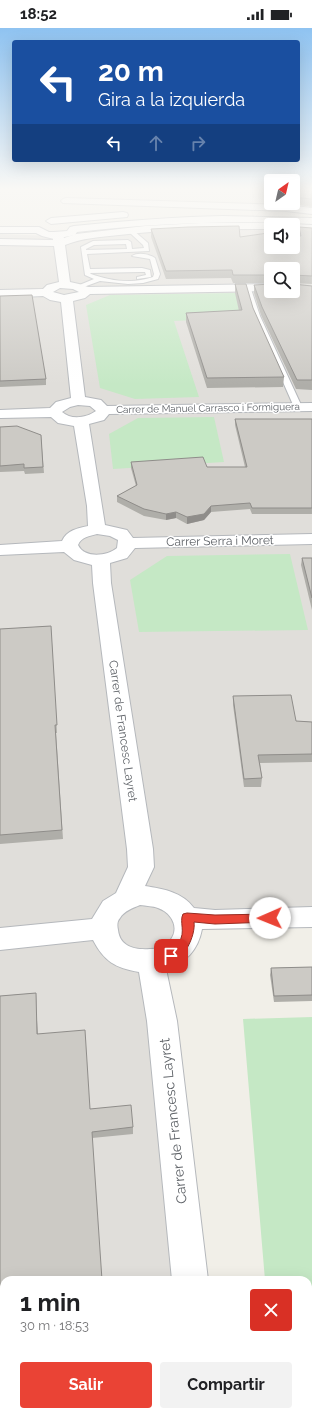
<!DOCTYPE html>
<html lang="es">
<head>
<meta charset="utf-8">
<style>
  :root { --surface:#fff; --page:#f2f2f2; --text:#202124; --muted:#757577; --accent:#ea4335 }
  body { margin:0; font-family:Raleway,sans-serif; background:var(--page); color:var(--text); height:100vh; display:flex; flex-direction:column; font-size:15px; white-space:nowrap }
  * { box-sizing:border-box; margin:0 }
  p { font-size:13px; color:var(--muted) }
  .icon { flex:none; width:22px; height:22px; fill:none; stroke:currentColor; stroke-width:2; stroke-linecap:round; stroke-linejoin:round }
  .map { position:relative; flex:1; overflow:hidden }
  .drawer { position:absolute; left:0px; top:1248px; width:312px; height:140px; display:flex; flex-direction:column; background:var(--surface); border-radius:12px 12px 0 0; box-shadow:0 4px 16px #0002 }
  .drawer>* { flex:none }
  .guide { position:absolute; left:12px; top:12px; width:288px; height:122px; border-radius:4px; box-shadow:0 4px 16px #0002; background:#1a4fa0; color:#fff; overflow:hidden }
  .needle { width:26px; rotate:34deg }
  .fabs { position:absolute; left:264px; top:146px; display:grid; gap:8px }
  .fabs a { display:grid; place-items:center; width:36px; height:36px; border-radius:4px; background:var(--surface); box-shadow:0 4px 16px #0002; font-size:20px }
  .pin { position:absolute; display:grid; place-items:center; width:34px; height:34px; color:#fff; margin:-17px; border-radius:8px; box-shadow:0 2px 6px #0006 }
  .me { position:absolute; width:44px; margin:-22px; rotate:269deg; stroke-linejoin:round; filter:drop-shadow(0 0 3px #0008) }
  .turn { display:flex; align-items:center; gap:14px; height:84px; padding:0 20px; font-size:18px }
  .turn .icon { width:52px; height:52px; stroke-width:2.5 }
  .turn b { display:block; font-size:28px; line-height:34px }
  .lanes { display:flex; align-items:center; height:38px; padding:0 20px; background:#0003; justify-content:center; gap:20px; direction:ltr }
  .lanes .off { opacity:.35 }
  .round { display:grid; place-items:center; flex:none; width:42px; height:42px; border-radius:4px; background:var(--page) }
  .headline { display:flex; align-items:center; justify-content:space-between; height:68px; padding:0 20px }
  h1 { font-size:24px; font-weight:700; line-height:30px }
  .cta { display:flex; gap:8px; margin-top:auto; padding:8px 20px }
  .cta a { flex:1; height:46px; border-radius:4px; background:var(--accent); color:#fff; font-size:16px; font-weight:700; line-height:46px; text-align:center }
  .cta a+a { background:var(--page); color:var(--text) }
  .status { display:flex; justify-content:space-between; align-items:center; height:28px; padding:0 20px; background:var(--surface); direction:ltr }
  .status svg { height:11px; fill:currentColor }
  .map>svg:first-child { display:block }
  .industrial { fill:#e0deda; fill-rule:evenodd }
  .green { fill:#c5e8c5 }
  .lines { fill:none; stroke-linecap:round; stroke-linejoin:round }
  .lane-casing { stroke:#b5b8bc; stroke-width:2 }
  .street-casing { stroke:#b5b8bc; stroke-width:2 }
  .secondary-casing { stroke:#b6babf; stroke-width:2 }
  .lane { fill:#fff; fill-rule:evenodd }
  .street { fill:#fff; fill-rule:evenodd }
  .secondary { fill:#fff; fill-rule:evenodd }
  .wall { fill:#afaea9 }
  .shaded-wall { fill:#8f8d8a }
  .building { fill:#cccac5; stroke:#8f8d8a }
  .route { fill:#ea4335; stroke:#982c22 }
  .labels { text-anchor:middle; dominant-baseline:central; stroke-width:3; stroke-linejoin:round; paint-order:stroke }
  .far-street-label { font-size:10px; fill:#5f6368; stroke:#fff }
  .street-label { font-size:12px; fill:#5f6368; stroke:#fff }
  .near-street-label { font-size:14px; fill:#5f6368; stroke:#fff }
</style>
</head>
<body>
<div class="status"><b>18:52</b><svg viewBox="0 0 49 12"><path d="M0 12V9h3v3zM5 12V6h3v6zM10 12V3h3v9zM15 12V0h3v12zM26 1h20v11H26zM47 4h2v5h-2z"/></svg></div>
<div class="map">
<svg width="312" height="1388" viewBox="0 0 312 1388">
  <rect width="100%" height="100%" fill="#f1efe8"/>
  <path class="industrial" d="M170,194L312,195V889L189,902L151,934L190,1252H4V1384H206V1388H0V206L52,208L95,206L144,196ZM271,197H293V219H271ZM271,241H293V263H271Z"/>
  <g class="green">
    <path d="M235,265L245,290L174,293L199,369L135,371L100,360L86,277L110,267Z"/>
    <path d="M214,389L224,434L113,441L109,406L138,390Z"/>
    <path d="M290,526L308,602L139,604L130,552L167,528Z"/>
    <path d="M312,989V1388H277V1384H308V1252H265L243,991Z"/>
  </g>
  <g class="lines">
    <g class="lane-casing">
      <g id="lane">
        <path d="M129,202H133L148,215L149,223L87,226L90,241L142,240L150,242L151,249L137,251V249L146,247L145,244H142L90,245L91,246C110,253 133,256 153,249L154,246L150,231L132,228C138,224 149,226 155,230L160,246L158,251L143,255L128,256L100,253L81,260H77V258L94,251L85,247L81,219L93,213L128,212L131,214L132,221L144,220L143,217L129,204ZM126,216L127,221L86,222V221L94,217Z"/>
        <path d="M246,260L251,261L260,288L302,379L301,381H298L294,379L254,288Z"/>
      </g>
    </g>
    <g class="street-casing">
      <g id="street">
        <path d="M266,162H271V167L268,166Z"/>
        <path d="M66,170L286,177L312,180V186L286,183L63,175L61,173L63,171Z"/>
        <path d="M123,184L127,185L128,187L127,189L51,196L46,193L51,190Z"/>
        <path d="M201,195H271L275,197H271V201C220,201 169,201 119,207C100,209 82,210 65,217L70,254L79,256L88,259L271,256V263H273L90,266L85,270L73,273L85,369L101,372L107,378L312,375V383L109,386L104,392L89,396L105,497L127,502L133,510L312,506V516L135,520L127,530L110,535L111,555L153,821L154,839L145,858C164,861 182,864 194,880L215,882L312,879V899L202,901C198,922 186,935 166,941L177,993L208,1252H172L147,993L139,944C115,940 104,933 93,912L0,922V900L92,891L103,873L116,865L128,839L127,821L93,555L92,537L74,532L64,524L0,527V517L62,513C67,502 78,500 88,498L87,478L74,398L58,395L51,389L0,390V382L50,380L56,374L71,370L61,274L50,272L43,268L0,270V262L43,261L47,257L59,254L54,218L0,217V211L53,212V207L58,204L62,205L64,210L76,206L145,198ZM60,260L73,261L79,264L64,267L53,264ZM78,377L90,378L96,383C86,390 71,392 62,384L70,379ZM97,506L110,508L118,512L117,520C107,528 85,531 78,517C81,509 90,508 97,506ZM140,877C146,878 153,878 158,880C174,886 181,903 167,916C163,920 156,921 150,921C135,922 120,919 118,902C117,898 117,893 120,890C124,883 133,880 140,877Z"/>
        <path d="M293,196L312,197V203L293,202V197H289Z"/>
        <path d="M0,1352H4V1384H18L9,1388H0Z"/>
        <rect x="187" y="1384" width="38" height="4"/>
      </g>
    </g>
    <g class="secondary-casing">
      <path id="secondary" d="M223,188L312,190V196C233,192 156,195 77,204L75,207L54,211L42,208L36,205H0V199H39L49,204H54L67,203L70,199L74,198C123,193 173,189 223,188Z"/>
    </g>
    <use href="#lane" class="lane"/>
    <use href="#street" class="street"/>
    <use href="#secondary" class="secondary"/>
  </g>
  <g class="wall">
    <path d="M293,162H312V179L292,176L291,175H293Z"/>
    <path d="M299,199L312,200V256L293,255V241H271V255H233L231,250L166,251L151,209V201L240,209L298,208Z"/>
    <path d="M235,256L284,349L283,359L207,360L186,294V285L239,283L235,265Z"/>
    <path d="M254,257L312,258V362L296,361L261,287L254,265Z"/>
    <path d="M0,268L46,351V357L0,359Z"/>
    <path d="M235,391H312V486H252L250,481L211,484L204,492L187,496L176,490L166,492L144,488L117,474V468L136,458L131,440V434L207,439H245L235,397Z"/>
    <path d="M0,399L41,407L44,445L25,446L24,443L0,444Z"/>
    <path d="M302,530H312V582L301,537Z"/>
    <path d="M51,598L57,705H56L63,811L0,816V601Z"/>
    <path d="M233,668L296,693L312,694V734L260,735L262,750L261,759H244L233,677Z"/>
    <path d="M312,939V973L274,974L270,947L271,940Z"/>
    <path d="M36,965L37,1006L90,1081L133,1099V1106L92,1110L4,1252V1275L0,1276V968Z"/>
  </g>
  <g class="shaded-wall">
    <path d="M211,478V484L204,492L187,496V489Z"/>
    <path d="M176,484V490L166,492V486Z"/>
    <path d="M36,965V972L38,1012L37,1006Z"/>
  </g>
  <g class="building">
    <path d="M293,162H312V171L293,169Z"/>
    <path d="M239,198L240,209L268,205H271V219H293V207L301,208L299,199L312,200V248L293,247V241H271V247H233L232,242L166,243L151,201L188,199Z"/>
    <path d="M235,256H246L253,280L284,349L207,350L186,285L242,282Z"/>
    <path d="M271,256V263H293V256L312,258V352H297L262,279L254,257Z"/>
    <path d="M32,267L46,351L0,353V268Z"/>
    <path d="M235,391H312V480H252L250,475L211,478L204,486L187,489L176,484L166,486L144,481L117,468L137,457L131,434L203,429L207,439H247Z"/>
    <path d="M17,398L41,407L43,439L24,440V436L0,438V399Z"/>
    <path d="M302,530H312V570Z"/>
    <path d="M51,598L57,697H55L62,802L0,807V601Z"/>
    <path d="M291,667L296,693L312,694V726L258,727L262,750L244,751L233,668Z"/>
    <path d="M312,939V967L274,968L271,940Z"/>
    <path d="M36,965L37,1006L85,1002L90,1081L131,1077L133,1099L92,1104L102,1252H4V1269L0,1270V968Z"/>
  </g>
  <linearGradient id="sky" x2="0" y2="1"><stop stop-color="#8fc3f1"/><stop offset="0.45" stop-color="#f9f8f5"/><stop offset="1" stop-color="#f9f8f5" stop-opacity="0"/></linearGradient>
  <rect width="312" height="357" fill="url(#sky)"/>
  <path class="route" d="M187,885L215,887L270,886L274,887L276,890L274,893L270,894L215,896L194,894C196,907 183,937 167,931L166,928C169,922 176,920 179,914C186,904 179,894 183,886Z"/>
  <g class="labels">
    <g class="far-street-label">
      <text transform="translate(208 380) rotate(-1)">Carrer de Manuel Carrasco i Formiguera</text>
    </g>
    <g class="street-label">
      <text transform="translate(220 513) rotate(-1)">Carrer Serra i Moret</text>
      <text transform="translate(123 703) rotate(82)">Carrer de Francesc Layret</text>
    </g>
    <g class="near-street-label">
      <text transform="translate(173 1093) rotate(-96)">Carrer de Francesc Layret</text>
    </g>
  </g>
</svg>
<div class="fabs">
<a><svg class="needle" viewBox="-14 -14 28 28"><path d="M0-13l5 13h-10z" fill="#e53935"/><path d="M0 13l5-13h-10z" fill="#757577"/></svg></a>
<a><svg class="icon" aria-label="sound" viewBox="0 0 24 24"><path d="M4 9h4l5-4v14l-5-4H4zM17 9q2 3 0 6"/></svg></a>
<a><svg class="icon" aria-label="search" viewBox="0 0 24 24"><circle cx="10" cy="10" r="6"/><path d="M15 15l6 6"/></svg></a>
</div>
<div class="pin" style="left:171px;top:928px;background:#d93025"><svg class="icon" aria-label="arrive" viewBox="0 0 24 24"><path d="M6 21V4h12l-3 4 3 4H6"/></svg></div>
<svg class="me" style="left:270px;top:890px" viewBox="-20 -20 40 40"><circle r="19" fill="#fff"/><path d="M0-13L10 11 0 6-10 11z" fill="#ea4335"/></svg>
<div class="guide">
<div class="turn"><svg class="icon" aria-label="left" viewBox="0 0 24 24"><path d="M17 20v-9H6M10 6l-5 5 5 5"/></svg><div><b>20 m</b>Gira a la izquierda</div></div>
<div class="lanes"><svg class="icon" aria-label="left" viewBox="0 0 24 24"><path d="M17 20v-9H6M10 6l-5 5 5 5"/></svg><svg class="icon off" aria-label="ahead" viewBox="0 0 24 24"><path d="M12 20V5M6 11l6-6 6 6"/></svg><svg class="icon off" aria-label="right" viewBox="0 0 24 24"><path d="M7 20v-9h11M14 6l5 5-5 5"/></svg></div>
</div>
<section class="drawer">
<div class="headline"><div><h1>1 min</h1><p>30 m · 18:53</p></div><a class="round" style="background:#d93025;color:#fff"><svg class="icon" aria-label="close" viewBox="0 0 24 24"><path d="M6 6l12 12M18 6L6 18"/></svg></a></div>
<div class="cta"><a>Salir</a><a>Compartir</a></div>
</section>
</div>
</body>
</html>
